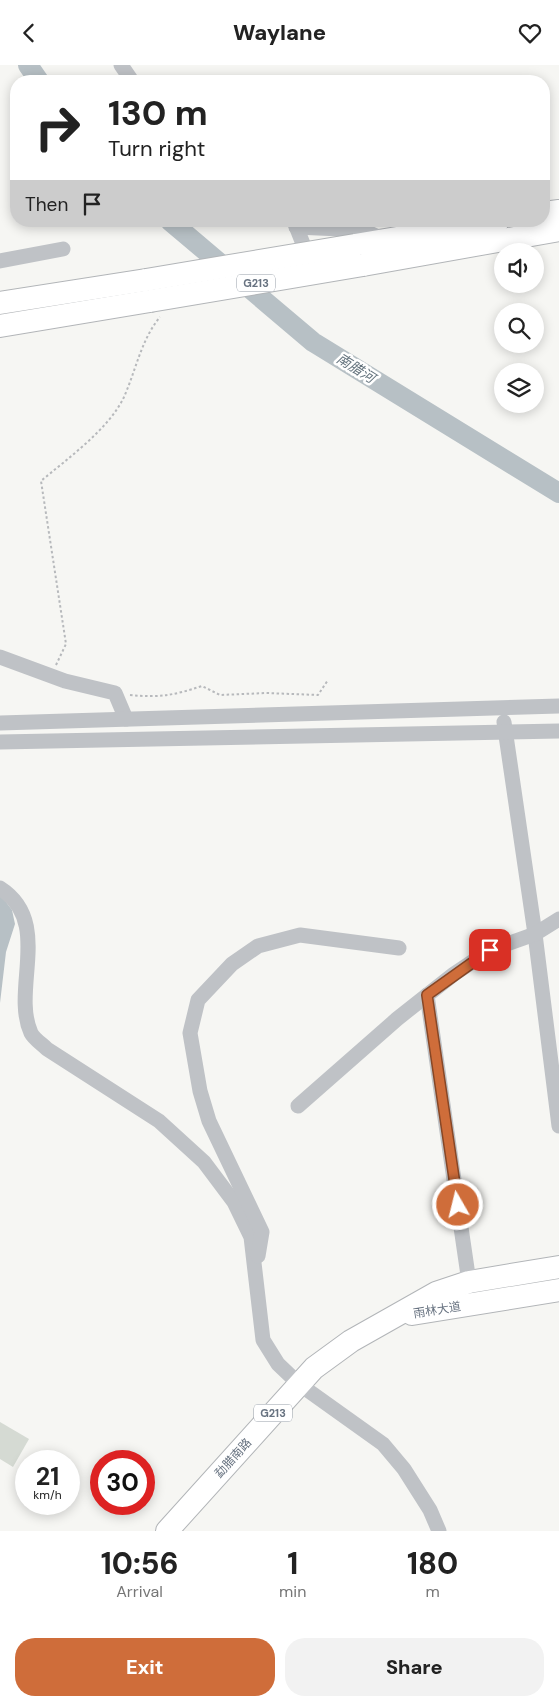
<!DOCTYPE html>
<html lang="en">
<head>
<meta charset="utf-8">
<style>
  :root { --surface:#fff; --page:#f2f2f2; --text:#222; --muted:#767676; --accent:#cf6d3a }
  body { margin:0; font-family:"DM Sans","Noto Sans SC",sans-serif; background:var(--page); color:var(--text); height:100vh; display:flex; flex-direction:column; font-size:19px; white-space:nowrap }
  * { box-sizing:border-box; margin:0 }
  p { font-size:16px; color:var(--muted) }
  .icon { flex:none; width:28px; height:28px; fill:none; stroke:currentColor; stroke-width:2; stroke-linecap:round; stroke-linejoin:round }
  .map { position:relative; height:1466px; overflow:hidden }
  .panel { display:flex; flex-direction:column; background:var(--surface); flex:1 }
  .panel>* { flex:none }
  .top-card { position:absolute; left:10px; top:10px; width:540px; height:152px; border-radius:20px; box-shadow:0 2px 12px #0003; background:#fff; color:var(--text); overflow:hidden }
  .buttons { position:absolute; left:494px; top:178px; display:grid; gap:10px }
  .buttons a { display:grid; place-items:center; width:50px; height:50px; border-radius:50%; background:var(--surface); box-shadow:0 2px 12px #0003; font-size:25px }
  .speed { position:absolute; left:15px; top:1385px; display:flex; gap:10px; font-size:25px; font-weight:700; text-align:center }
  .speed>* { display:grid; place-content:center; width:65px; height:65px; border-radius:50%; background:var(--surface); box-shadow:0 2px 12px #0003; line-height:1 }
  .speed small { font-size:12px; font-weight:400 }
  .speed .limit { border:8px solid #d22; background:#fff; color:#111 }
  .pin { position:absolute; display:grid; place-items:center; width:42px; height:42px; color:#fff; margin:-21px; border-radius:10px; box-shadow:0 2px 8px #0006 }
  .me { position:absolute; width:55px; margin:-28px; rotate:352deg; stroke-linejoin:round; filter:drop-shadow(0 0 4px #0008) }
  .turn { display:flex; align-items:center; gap:18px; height:105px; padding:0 15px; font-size:22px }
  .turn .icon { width:65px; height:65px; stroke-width:2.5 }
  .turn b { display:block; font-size:35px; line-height:42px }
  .then { display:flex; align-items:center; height:48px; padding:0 15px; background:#0003; gap:10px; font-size:19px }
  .eta { display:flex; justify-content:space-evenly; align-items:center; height:85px; text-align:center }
  .eta b { font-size:30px; font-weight:800; line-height:35px }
  .cta { display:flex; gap:10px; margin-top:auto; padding:10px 15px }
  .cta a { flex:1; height:58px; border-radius:20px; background:var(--accent); color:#fff; font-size:20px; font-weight:800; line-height:58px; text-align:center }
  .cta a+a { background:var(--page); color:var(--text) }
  header { display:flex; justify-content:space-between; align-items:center; height:65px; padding:0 15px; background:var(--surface); font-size:22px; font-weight:800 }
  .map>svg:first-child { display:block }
  .green { fill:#d5dad3 }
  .water { fill:#b7c0c5 }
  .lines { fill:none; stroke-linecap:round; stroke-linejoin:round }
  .river { stroke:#b7c0c5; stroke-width:20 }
  .highway-casing { stroke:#b2b5b8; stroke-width:24 }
  .path { stroke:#b7b9bc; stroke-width:2; stroke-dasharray:2.5 2.5; stroke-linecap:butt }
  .minor { stroke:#bfc2c6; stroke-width:15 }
  .highway { stroke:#fff; stroke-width:22 }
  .highway-bridge-casing { stroke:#b2b5b8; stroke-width:24; stroke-linecap:butt }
  .highway-bridge { stroke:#fff; stroke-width:22 }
  .route-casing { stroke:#874726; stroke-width:12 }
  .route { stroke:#cf6d3a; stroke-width:9 }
  .labels { text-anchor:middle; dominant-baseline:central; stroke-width:5; stroke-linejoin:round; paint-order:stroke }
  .shield { fill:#fff; stroke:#959da7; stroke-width:1 }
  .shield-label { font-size:11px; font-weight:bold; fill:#687381 }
  .street-label { font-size:12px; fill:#687381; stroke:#fff }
  .water-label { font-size:14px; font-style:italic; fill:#64737d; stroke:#fff }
</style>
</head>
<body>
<header><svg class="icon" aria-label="back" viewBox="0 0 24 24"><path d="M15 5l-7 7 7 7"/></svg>Waylane<svg class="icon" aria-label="heart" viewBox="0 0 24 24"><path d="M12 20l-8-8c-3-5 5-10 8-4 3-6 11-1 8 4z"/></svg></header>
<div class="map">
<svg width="559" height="1466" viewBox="0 0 559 1466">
  <rect width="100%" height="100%" fill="#f6f6f3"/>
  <path class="green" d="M0,1357L29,1374L13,1402L0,1394Z"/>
  <path class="water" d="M0,829L12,845L15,859L6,887L0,938Z"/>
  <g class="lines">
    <g class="river">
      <path d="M28,0L39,16"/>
      <path d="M170,156L313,277L559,428"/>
    </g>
    <g class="highway-casing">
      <g id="highway">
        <path d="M544,148L559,146"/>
        <path d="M355,180L498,156"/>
        <path d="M363,200L559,165"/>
        <path d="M0,238L146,215"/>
        <path d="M0,261L150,236"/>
        <path d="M412,1249L559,1225"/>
        <path d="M167,1466L314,1303L351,1276L436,1228L469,1217L559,1202"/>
      </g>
    </g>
    <g class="path">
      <path d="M56,600L66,579L41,416C67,394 109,364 124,332C136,305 141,275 160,252"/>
      <path d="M130,630C159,633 175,630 202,621L220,630L266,628L318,630L328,615"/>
    </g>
    <g class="minor">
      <path d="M121,0L132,16"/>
      <path d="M294,156L309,194"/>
      <path d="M296,162L363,165L385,175"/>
      <path d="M0,196L63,184"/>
      <path d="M0,592L65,616L115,628L126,654"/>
      <path d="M504,657L535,869L559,1061"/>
      <path d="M0,658L559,641"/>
      <path d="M0,677L559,666"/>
      <path d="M0,823C53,857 11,924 31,968C34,974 42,979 47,984L159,1056L204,1097L234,1137L251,1172L263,1275L278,1299L299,1319L383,1379L404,1404L430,1445L439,1466"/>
      <path d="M427,930L469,1217"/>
      <path d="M298,1041L397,954L454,909L490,885L535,869L559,854"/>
      <path d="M258,1191L262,1167L209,1056L200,1026L190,968L198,935L232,899L258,881L300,870L399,883"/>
    </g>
    <use href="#highway" class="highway"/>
    <g class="highway-bridge-casing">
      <g id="highway-bridge">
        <path d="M146,215L355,180"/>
        <path d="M150,236L363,200"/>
      </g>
    </g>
    <use href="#highway-bridge" class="highway-bridge"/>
  </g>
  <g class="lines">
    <g class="route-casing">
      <path id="route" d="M458,1140L427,930L490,885"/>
    </g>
    <use href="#route" class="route"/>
  </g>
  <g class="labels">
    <g class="shield">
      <rect x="237" y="209.5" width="38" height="17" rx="4"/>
      <rect x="254" y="1339.5" width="38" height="17" rx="4"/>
    </g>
    <g class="shield-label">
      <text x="256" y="218">G213</text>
      <text x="273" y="1348">G213</text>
    </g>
    <g class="street-label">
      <text transform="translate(437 1245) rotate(-9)">雨林大道</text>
      <text transform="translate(233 1393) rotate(-48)">勐腊南路</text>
    </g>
    <g class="water-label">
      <text transform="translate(356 303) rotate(32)">南腊河</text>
    </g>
  </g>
</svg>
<div class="buttons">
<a><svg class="icon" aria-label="sound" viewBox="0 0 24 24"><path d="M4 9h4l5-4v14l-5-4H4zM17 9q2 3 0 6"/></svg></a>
<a><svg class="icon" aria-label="search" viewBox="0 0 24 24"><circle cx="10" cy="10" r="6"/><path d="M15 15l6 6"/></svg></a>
<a><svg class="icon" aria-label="layers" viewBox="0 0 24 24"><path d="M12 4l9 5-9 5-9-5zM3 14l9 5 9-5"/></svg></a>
</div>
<div class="speed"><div>21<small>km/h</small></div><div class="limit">30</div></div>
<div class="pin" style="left:490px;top:885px;background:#d93025"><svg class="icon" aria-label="arrive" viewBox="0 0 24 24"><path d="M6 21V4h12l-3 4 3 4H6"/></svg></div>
<svg class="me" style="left:458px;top:1140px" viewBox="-20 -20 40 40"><circle r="17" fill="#cf6d3a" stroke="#fff" stroke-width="3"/><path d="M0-11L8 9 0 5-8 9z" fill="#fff"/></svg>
<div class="top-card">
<div class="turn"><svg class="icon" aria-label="right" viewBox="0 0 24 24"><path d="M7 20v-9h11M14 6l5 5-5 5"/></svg><div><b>130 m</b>Turn right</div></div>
<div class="then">Then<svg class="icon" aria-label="arrive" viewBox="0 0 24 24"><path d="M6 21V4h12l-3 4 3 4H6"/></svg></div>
</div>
</div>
<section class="panel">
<div class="eta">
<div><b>10:56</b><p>Arrival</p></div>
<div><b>1</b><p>min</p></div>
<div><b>180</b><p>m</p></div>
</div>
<div class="cta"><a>Exit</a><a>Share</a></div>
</section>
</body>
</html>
